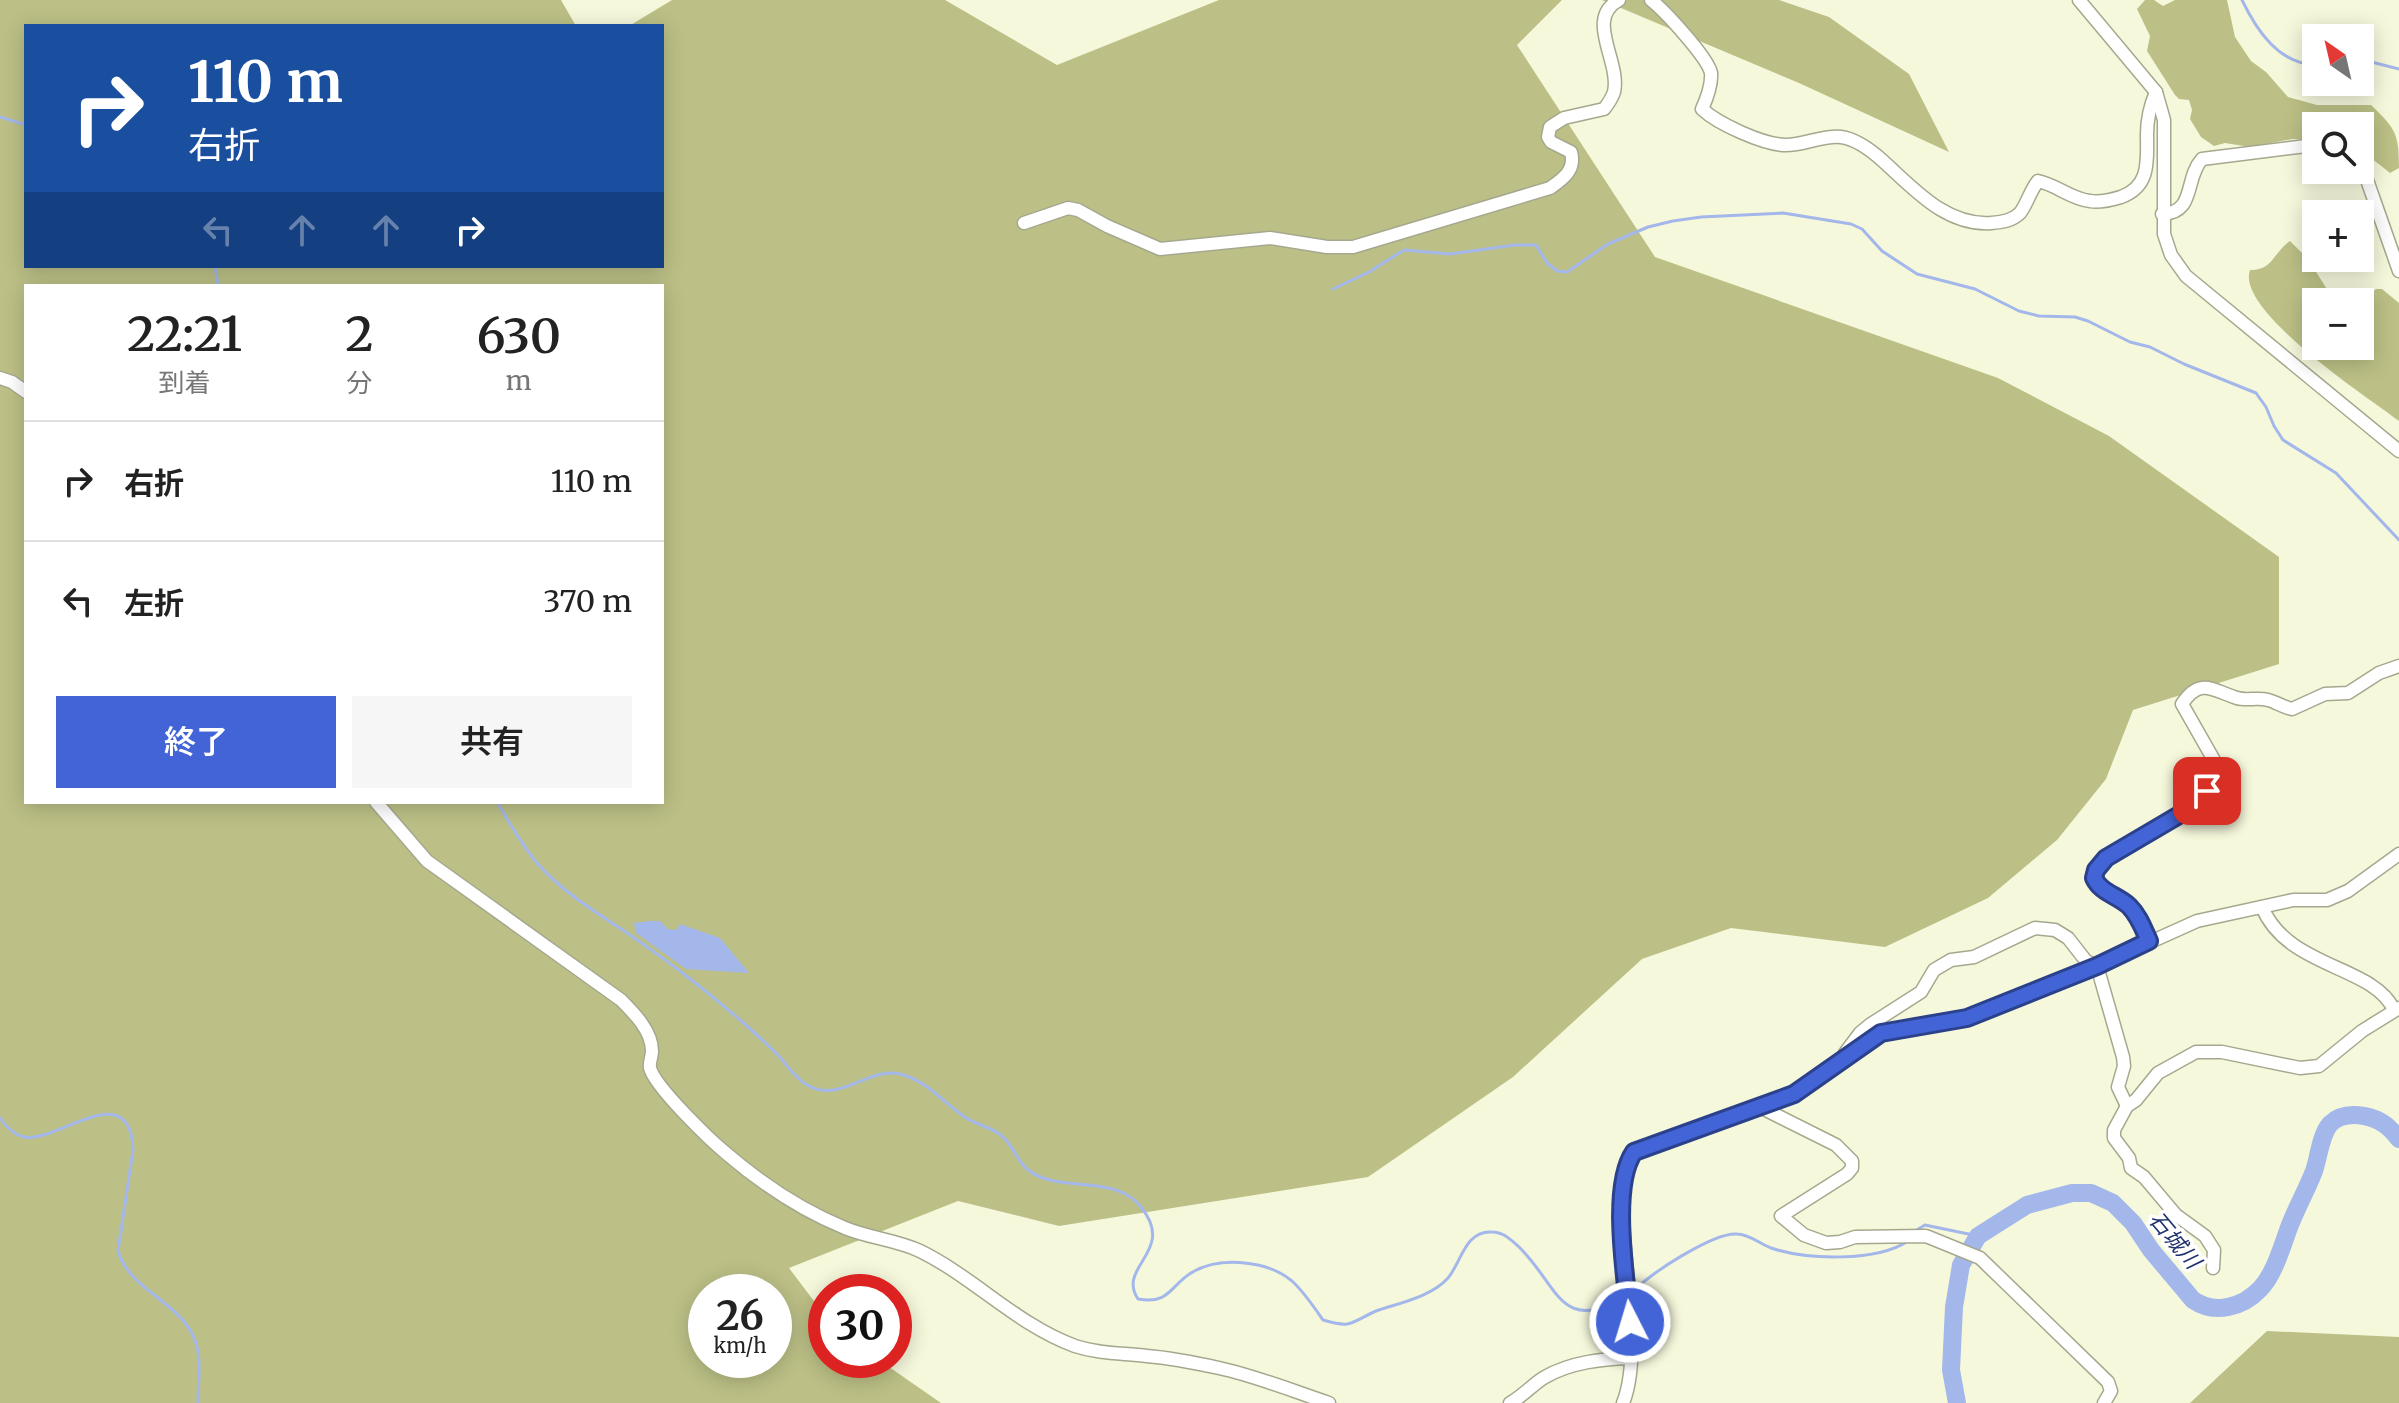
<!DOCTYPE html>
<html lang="ja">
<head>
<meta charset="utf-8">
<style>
  :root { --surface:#fff; --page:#f6f6f6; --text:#222; --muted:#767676; --line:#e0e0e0; --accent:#4264d6 }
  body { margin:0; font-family:Merriweather,"Noto Sans JP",serif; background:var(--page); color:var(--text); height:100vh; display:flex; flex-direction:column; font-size:30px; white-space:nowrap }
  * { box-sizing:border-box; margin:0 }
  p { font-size:26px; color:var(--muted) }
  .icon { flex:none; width:44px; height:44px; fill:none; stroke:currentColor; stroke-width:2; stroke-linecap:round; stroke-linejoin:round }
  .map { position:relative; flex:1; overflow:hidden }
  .panel { position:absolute; left:24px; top:284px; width:640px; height:520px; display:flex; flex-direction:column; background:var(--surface); border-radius:0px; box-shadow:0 4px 20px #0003 }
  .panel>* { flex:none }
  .banner { position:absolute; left:24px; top:24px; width:640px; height:244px; border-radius:0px; box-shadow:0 4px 20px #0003; background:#1a4fa0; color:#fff; overflow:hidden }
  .needle { width:52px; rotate:326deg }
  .tools { position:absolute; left:2302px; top:24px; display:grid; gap:16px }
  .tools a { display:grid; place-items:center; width:72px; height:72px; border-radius:0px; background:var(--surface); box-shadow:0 4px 20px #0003; font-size:40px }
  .speed { position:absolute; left:688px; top:1274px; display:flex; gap:16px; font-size:40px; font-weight:700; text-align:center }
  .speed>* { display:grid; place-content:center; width:104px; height:104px; border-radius:50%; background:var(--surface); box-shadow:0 4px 20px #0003; line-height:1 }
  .speed small { font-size:20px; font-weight:400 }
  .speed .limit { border:12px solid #d22; background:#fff; color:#111 }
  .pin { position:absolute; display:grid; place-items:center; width:68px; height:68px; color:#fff; margin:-34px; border-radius:16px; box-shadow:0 4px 12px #0006 }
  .me { position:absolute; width:88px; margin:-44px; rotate:355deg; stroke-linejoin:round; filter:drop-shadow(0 0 6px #0008) }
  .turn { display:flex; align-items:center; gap:28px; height:168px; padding:0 32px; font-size:36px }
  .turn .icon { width:104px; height:104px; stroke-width:2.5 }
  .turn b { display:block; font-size:56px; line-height:68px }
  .lanes { display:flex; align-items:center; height:76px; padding:0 32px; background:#0003; justify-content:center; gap:40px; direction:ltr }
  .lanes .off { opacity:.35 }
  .eta { display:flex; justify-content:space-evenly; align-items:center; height:136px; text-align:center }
  .eta b { font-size:48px; font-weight:600; line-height:56px }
  .primary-button { display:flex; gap:16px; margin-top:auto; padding:16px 32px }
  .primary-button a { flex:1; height:92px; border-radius:0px; background:var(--accent); color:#fff; font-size:32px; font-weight:600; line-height:92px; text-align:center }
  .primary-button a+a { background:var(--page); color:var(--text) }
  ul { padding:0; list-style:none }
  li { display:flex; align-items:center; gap:24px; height:120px; padding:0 32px; border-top:2px solid var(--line) }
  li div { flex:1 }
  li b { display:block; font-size:30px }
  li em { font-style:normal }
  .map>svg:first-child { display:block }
  .forest { fill:#bcc086; fill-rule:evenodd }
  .water { fill:#a3b7ea }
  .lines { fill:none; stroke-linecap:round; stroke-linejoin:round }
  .stream { stroke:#a3b7ea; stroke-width:3 }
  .river { stroke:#a3b7ea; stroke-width:18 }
  .minor-casing { stroke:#a6a88e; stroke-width:15 }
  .minor { stroke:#fff; stroke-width:12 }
  .route-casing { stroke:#2b418b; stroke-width:20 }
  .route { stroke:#4264d6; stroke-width:14 }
  .labels { text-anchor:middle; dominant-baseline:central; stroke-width:7; stroke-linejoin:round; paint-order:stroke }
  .water-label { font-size:22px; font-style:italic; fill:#1f326d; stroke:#fff }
</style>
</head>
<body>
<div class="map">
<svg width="2399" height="1403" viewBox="0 0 2399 1403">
  <rect width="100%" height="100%" fill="#f6f8dc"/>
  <g class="forest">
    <path d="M0,0H561L576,26H26V266H662V26H629L672,0H945L1057,65L1219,0H1562L1517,45L1655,257L1998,378L2109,436L2279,557V664L2133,710L2106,779L2057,840L1988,898L1885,947L1731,928L1642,959L1513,1077L1368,1177L1059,1226L958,1201L789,1268L826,1317V1360H879L941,1403H0ZM26,286H662V802H26ZM706,1292H774V1360H706Z"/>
    <path d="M1602,0H1779L1829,17L1909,74L1949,152L1799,83Z"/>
    <path d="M2145,0H2154L2163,6L2175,0H2227L2235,37L2251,61L2266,72L2288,97L2317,105H2371C2396,129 2399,134 2399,168L2390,173C2370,156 2360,155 2360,126H2316V139H2292L2250,147L2225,143L2214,146L2201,137L2190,119L2192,110L2189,100L2179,99L2175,95L2147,51L2150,36L2137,9Z"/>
    <path d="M2290,241L2308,259L2335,302H2316V346H2360V302L2376,289H2382L2399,303V421C2369,398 2235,311 2250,270C2274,270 2273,252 2290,241Z"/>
    <path d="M2267,1331L2399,1337V1403H2190Z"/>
  </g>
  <path class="water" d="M650,921H660L668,929L676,930L680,924L720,938L749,973L686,969L636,933L634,923Z"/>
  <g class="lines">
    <g class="stream">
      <path d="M2242,0C2257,31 2279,64 2316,65"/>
      <path d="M2360,59L2399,69"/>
      <path d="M0,117L26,125"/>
      <path d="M215,266L218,286"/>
      <path d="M1333,289L1369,272L1404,250L1450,254L1515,245H1536L1547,263L1557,271L1567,272L1608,244L1648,227L1673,221L1701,217L1783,213L1851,224L1862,229L1882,251L1917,274L1975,289L2019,311L2039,316L2075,317L2088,321L2130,342L2150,347L2184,364L2256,393L2266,407L2274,426L2283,440L2336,473L2399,540"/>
      <path d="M497,802C509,822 522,845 537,863C562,892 596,912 627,933C669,961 709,993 747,1026C757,1035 768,1045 778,1055C787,1065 795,1078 807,1085C840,1104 867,1067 900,1074C926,1080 944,1103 965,1117C976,1125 992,1127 1002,1136C1013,1145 1017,1161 1028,1170C1059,1194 1115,1173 1141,1207C1177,1252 1116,1266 1138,1299C1169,1305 1170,1286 1191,1273C1218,1256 1267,1260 1292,1281C1304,1292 1314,1307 1323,1320C1330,1322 1340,1325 1347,1324C1357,1322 1366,1315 1376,1311C1399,1303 1431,1297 1448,1278C1461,1263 1465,1230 1492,1232C1503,1232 1510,1239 1518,1246C1559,1285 1559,1336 1626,1296"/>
      <path d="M0,1118C5,1125 14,1135 24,1137C56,1144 131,1074 133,1150L118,1251C130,1291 180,1301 195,1340C202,1359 198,1383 198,1403"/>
      <path d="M1915,1231L1925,1225L1978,1236"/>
      <path d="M1633,1292C1647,1275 1714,1232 1737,1234C1749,1234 1760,1244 1771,1248C1807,1260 1877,1262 1908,1241"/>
    </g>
    <path class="river" d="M1957,1403L1951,1370L1954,1307L1961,1265L1978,1236L2027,1205L2072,1193H2091L2113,1203L2133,1223L2151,1250L2193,1300C2215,1315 2243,1307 2260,1289C2273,1276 2281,1250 2287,1233C2294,1212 2306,1192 2314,1171C2319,1157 2320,1136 2330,1124C2339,1115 2352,1114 2364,1116C2380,1119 2389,1126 2399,1139"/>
    <g class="minor-casing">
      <g id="minor">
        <path d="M1651,0C1665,11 1708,58 1711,73C1712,85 1707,98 1702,109C1718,124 1764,145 1786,145C1804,145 1823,135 1841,137C1856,139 1872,151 1883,161C1914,189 1946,226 1991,223C2002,222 2012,221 2020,213C2027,204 2030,191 2038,181C2057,185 2071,199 2090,201C2100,203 2111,200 2121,197C2151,186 2147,160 2147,134C2147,119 2150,106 2156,92"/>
        <path d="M2079,0L2156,92L2164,120V234L2171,255L2186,276L2399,451"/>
        <path d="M2360,160L2399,271"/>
        <path d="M2162,214C2196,213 2184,179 2202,159L2306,146L2316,148"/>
        <path d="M1024,223L1068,208L1078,210L1107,226L1160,249L1270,238L1327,247H1353L1550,188C1563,179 1576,170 1571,152L1551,142L1548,137L1550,127L1564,118L1604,109C1608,104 1612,98 1614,92C1621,61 1584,19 1619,0"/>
        <path d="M0,378L12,382L26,392"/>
        <path d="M376,802L427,861L621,1000C634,1013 652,1031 652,1051C652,1057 649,1062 650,1068C655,1087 710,1140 727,1154C761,1183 803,1211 845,1228C869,1238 897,1240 920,1251C975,1278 1017,1325 1075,1346C1099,1354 1123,1353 1147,1356C1171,1358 1196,1363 1219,1368C1256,1376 1293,1391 1329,1403"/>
        <path d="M2262,907C2288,969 2374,965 2394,1010"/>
        <path d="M2149,941C2143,928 2139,916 2129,906C2117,895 2101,893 2094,878L2096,870L2106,858C2129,843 2197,812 2208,790C2211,783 2208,777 2206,771L2215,762L2182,704C2200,677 2212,690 2237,698C2246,701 2258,697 2268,700C2276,702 2283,707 2292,709L2325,694L2348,693L2379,673L2399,666"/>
        <path d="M2097,966L2123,1057L2124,1066L2118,1087L2127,1106"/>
        <path d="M1845,1053L1860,1033L1871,1024L1921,992L1934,970L1951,960L1974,957L2035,928L2055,930L2068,938L2086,961L2097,966"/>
        <path d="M1760,1107L1836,1145L1852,1161V1168L1847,1174L1781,1216L1804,1235L1826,1243L1840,1242L1855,1237L1926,1236L1980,1258L2108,1382L2111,1391L2104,1403"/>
        <path d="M2213,1268L2214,1250L2205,1236L2176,1215L2144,1177L2131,1168L2129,1158L2114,1138V1130L2127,1106L2136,1100L2158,1073L2196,1052H2222L2300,1068L2319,1066L2362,1031L2399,1008"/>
        <path d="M1510,1403C1523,1396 1533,1384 1545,1377C1571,1362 1602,1359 1630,1358"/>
        <path d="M1623,1403C1642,1355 1624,1271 1623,1218C1622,1194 1620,1172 1634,1152L1794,1094L1881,1033L1967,1018L2097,966L2197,921L2293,900H2327L2348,891L2399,854"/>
      </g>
    </g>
    <use href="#minor" class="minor"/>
  </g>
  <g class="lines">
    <g class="route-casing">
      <path id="route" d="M1630,1322C1626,1279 1610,1187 1634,1152L1794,1094L1881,1033L1967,1018L2097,966L2149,941C2143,928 2139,916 2129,906C2117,895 2101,893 2094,878L2096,870L2106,858L2191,808L2207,791"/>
    </g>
    <use href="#route" class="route"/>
  </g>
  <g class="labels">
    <g class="water-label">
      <text transform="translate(2175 1240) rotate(50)">石城川</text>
    </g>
  </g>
</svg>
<div class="tools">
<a><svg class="needle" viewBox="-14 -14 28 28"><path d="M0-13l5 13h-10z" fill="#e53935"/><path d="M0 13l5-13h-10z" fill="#767676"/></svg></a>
<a><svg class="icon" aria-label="search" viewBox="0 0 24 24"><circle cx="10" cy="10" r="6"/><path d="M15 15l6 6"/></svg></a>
<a>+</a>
<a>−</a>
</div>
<div class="speed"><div>26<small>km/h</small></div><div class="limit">30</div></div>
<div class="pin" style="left:2207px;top:791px;background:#d93025"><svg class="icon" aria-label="arrive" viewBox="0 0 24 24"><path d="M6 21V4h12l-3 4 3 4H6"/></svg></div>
<svg class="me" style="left:1630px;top:1322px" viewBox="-20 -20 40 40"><circle r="17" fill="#4264d6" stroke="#fff" stroke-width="3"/><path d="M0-11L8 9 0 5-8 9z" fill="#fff"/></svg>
<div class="banner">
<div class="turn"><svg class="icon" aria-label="right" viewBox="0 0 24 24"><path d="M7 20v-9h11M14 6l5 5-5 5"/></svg><div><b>110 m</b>右折</div></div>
<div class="lanes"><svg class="icon off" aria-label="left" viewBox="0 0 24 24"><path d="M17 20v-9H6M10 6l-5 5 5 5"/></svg><svg class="icon off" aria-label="ahead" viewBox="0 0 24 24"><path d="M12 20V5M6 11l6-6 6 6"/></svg><svg class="icon off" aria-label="ahead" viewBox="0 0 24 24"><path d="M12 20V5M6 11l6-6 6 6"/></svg><svg class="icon" aria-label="right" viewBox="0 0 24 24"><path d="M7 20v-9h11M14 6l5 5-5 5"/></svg></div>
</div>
<section class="panel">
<div class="eta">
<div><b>22:21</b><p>到着</p></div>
<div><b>2</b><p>分</p></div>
<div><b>630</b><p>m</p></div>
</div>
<ul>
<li><svg class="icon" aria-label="right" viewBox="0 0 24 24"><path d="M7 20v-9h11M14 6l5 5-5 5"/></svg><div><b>右折</b></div><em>110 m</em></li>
<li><svg class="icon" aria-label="left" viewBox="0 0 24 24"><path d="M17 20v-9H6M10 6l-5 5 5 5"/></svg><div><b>左折</b></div><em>370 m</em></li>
</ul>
<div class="primary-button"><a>終了</a><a>共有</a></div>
</section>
</div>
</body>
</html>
